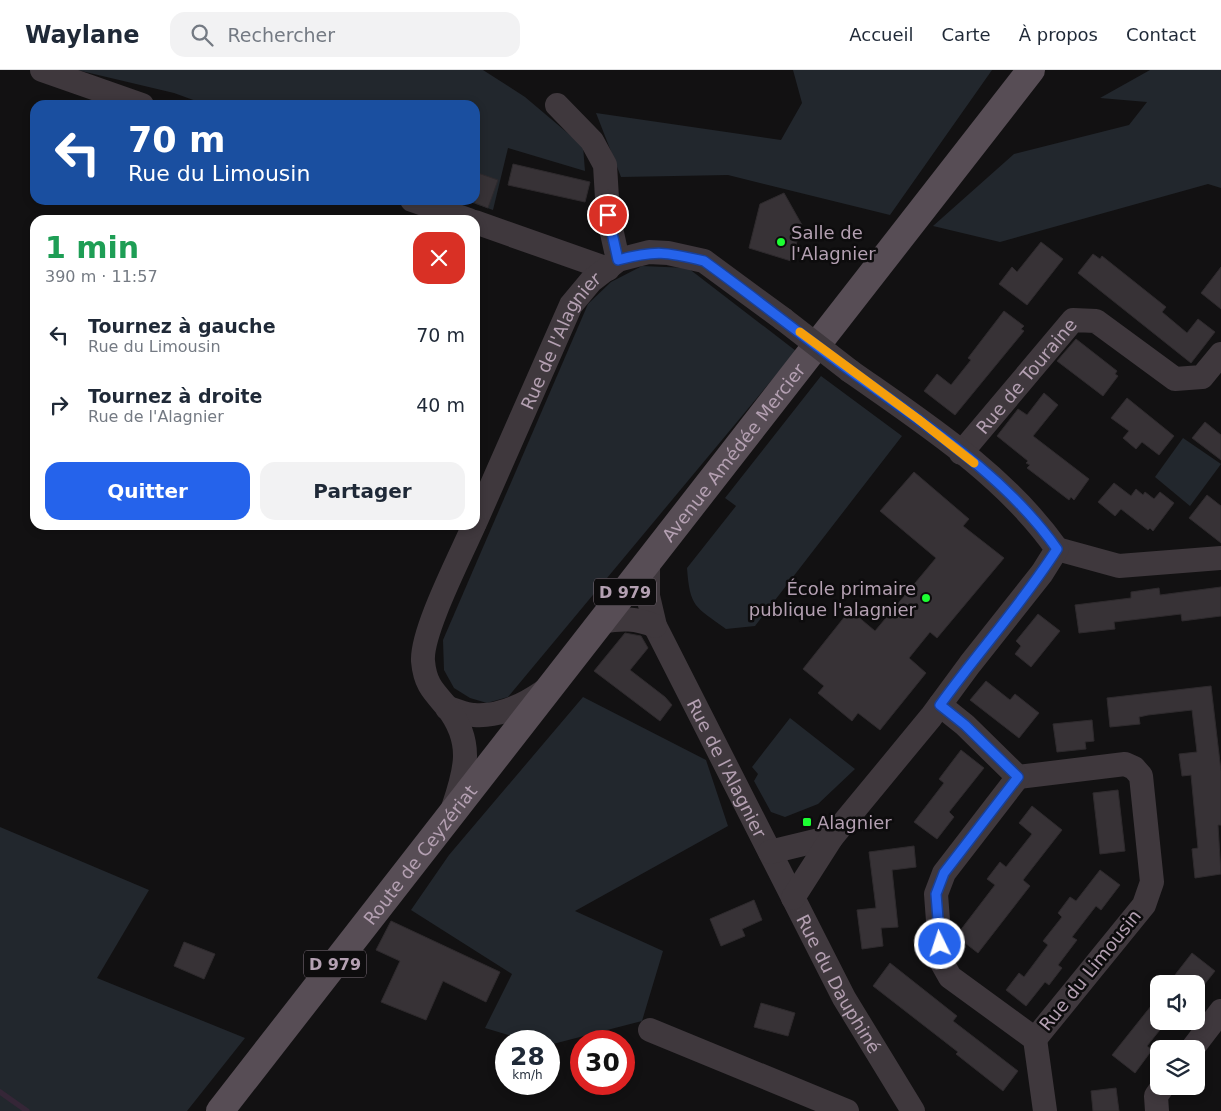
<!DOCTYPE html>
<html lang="fr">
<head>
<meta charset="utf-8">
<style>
  :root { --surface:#fff; --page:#f2f2f3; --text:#1f2937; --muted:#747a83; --line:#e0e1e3; --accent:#2563eb }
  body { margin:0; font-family:"DejaVu Sans",sans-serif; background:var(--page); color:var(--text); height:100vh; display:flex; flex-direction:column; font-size:19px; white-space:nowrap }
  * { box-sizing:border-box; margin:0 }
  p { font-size:16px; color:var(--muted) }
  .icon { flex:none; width:28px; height:28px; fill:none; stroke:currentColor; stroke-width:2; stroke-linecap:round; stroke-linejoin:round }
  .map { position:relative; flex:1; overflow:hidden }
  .details { position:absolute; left:30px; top:145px; width:450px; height:315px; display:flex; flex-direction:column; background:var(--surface); border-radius:15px; box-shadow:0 2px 8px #0003 }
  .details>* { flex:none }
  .banner { position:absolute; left:30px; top:30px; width:450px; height:105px; border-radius:15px; box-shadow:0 2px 8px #0003; background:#1a4fa0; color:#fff; overflow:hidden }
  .fabs { position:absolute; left:1150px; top:905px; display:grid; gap:10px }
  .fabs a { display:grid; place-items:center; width:55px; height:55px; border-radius:10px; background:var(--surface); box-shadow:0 2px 8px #0003; font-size:25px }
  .speed { position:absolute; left:495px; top:960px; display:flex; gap:10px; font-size:25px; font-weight:700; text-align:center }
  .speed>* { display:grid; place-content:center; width:65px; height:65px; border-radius:50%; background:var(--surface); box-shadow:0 2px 8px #0003; line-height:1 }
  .speed small { font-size:12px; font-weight:400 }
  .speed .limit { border:8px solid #d22; background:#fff; color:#111 }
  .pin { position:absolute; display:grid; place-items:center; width:42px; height:42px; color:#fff; margin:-21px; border:2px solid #fff; border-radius:50%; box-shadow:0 1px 5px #0007 }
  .me { position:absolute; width:55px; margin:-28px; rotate:356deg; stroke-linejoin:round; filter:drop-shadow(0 0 4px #0008) }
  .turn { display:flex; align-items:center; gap:18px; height:105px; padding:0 15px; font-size:22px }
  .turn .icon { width:65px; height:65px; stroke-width:2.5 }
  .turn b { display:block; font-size:35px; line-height:42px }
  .round { display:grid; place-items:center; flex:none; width:52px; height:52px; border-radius:15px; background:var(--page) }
  .head { display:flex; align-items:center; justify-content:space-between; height:85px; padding:0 15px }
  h1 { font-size:30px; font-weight:700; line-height:38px; color:#1e9e55 }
  .cta { display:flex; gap:10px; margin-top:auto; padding:10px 15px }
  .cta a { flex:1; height:58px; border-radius:15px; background:var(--accent); color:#fff; font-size:20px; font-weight:700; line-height:58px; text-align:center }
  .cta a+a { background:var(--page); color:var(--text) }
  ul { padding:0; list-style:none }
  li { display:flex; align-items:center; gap:15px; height:70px; padding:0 15px }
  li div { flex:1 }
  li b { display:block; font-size:19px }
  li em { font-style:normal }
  header { display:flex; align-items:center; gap:30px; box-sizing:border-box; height:70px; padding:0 25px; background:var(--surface); border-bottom:1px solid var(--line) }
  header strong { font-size:24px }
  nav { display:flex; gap:28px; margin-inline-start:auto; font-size:18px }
  .search { width:350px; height:45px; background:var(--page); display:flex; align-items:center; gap:12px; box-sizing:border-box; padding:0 18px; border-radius:15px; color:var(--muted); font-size:19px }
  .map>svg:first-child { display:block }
  .green { fill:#22272d }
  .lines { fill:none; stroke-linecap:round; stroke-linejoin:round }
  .stream { stroke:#352637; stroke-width:5.5 }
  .building { fill:#373236; stroke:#2e2a2d }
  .minor { stroke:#3f383d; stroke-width:24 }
  .primary { stroke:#574d55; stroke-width:28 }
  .minor-bridge { stroke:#3f383d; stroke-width:24 }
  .route-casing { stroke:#184099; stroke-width:12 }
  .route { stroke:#2563eb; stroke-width:9 }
  .slow { stroke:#f59e0b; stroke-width:9 }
  .poi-dot { fill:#1cff32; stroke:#0d0c0d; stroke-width:2 }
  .labels { text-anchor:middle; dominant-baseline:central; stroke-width:5; stroke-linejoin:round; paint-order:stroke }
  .shield { fill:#0d0c0d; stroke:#827480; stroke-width:1 }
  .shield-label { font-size:16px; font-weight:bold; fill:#b4a0b2 }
  .poi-label { font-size:18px; fill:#b4a0b2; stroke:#0d0c0d; text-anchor:start }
  .street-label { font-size:18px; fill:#b4a0b2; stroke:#0d0c0d }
</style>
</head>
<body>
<header>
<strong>Waylane</strong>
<div class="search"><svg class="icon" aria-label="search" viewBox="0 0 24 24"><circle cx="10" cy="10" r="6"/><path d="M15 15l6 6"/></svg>Rechercher</div>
<nav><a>Accueil</a><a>Carte</a><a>À propos</a><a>Contact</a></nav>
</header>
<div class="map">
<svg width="1221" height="1041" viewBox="0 0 1221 1041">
  <rect width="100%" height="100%" fill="#121112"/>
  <g class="green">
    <path d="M77,0H483L525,27L583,76L585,101L508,78L493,140L464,130H475V35H207L174,23Z"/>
    <path d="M793,0H992L890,145L728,105L621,107L596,43L781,70L802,33Z"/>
    <path d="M1150,0H1221V118L1208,114L1000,172L933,156L1014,84L1129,55L1147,32L1100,28Z"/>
    <path d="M642,196L688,198L796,281L508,627L487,633L470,628L454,618L444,600L443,570L588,234L611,212Z"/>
    <path d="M821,306L902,366L755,556L726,559C695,536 690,538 687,498L736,436L725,428Z"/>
    <path d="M1183,368L1221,394L1190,436L1155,407Z"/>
    <path d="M583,627L706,690L728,756L575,841L663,881L642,951L549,975V971H528L485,958L512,904L411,840L449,785Z"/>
    <path d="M790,648L855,699L818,734L785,747L771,742L754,711L758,704L752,697Z"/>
    <path d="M0,757L149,820L97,908L245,968L187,1041H0Z"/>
  </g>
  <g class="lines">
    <path class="stream" d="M0,1022L27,1041"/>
  </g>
  <g class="building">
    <path d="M513,94L590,112L585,132L508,115Z"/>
    <path d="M475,102L498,110L488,138L475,133Z"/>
    <path d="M784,123L802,155L791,191L749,178L760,134Z"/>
    <path d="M1041,172L1063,189L1027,235L999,214L1012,197L1017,202Z"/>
    <path d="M1093,184L1100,189L1102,186L1166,237L1162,242L1187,263L1198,249L1215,262L1191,293L1078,203Z"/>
    <path d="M1221,197V239L1201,223Z"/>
    <path d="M1004,241L1024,256L1021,259L1024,261L955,345L924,321L937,304L951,315L971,290L968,288Z"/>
    <path d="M1076,269L1117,301L1115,304L1118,306L1103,326L1057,291Z"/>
    <path d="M1044,323L1058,335L1033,366L1089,409L1074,430L1071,427L1069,430L1027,398L1030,395L1026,393L1028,391L997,366L1018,339L1027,345Z"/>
    <path d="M1127,328L1174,366L1159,385L1142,372L1136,379L1123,368L1129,361L1111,348Z"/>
    <path d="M1205,352L1221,365V390L1192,368Z"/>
    <path d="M914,402L969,449L963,456L1004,488L937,568L930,562L909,588L926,603L880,660L858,643L852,651L818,623L824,616L803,599L850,540L875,561L936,488L880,441Z"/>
    <path d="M1114,413L1131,426L1136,419L1143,425L1145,422L1154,429L1160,422L1174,433L1153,461L1150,458L1148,460L1121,439L1115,446L1098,432Z"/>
    <path d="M1207,425L1221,436V473L1189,448Z"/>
    <path d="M1221,517V546L1182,551L1181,544L1114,552L1115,559L1079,563L1075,535L1131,528V522L1159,518L1160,525Z"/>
    <path d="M1038,544L1060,561L1031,597L1015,584L1021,576L1016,571Z"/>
    <path d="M625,563L641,566L648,578L630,600L665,627L672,635L660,651L594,601Z"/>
    <path d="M986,611L1010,630L1015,624L1039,643L1019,668L970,630Z"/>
    <path d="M1211,616L1221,701V755H1218L1221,804L1195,808L1192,779L1198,778L1191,705L1182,706L1179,684L1197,682L1192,640L1148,645L1139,647L1140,654L1110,657L1107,628Z"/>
    <path d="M1092,650L1094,671L1085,672L1086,679L1057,682L1053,654Z"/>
    <path d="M961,680L984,698L949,742L954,747L937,769L914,752L944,713L939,709Z"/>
    <path d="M1118,720L1125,781L1100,784L1093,723Z"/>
    <path d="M1032,736L1062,760L1023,810L1030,816L978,883L956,866L995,815L987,809L1000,792L1006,797L1032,764L1019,753Z"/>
    <path d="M914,776L916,797L892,800L898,857L881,858L883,876L862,879L857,840L876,838L869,782Z"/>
    <path d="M1100,800L1120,815L1101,840L1096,836L1072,867L1077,870L1058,895L1062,898L1049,915L1045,912L1026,936L1006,920L1019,903L1024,907L1048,875L1043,871L1062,847L1058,843L1070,827L1076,831Z"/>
    <path d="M754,830L762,850L742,859L745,866L721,876L710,849Z"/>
    <path d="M391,851L500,902L486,932L443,911L426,950L381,932L400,891L376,880Z"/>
    <path d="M184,872L215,884L204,909L174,896Z"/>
    <path d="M1192,883L1215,901L1196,925V914H1168Z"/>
    <path d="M890,893L957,946L953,951L1018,1001L1003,1021L956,984L958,982L873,916Z"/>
    <path d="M1159,926V951H1167L1147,976L1152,980L1135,1003L1112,985Z"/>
    <path d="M761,933L795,943L788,966L754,957Z"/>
    <path d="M1116,1018L1119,1041H1093L1091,1021Z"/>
  </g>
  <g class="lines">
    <g class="minor">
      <path d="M42,0L142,35"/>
      <path d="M557,35L592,71L605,95L608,145L618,190"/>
      <path d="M412,130L469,150"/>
      <path d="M475,152L608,199"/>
      <path id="s1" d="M961,383L1073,250L1096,251L1175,309L1202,307L1221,284"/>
      <path id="s2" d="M475,453L571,235L591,211L618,190L649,182L668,183L704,191L783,249"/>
      <path d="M1057,479L1119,496L1221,488"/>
      <path id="s3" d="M648,491V526L655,556L844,928L913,1041"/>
      <path d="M601,552C622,548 636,548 655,556"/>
      <path d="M940,635L965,655L1018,707L1125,694L1134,698L1141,706L1152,812L1144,835L1035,969"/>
      <path d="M447,638C456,640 466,645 474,645C500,647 524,635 544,621"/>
      <path d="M1018,707L944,803L936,824L941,891L950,907L1035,969L1045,1041"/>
      <path d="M453,738C466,700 474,672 447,637C433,621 425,614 423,591C421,562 461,485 474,455"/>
      <path d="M770,782L832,767"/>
      <path d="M793,828L832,767L931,647L970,594L1042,503L1057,479C1005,405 924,353 850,301"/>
      <path d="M650,960L847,1041"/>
      <path d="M1192,979L1221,941"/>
      <path d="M1157,1041L1156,1026L1163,1016"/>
    </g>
    <path class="primary" id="s4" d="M220,1041L1031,0"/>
    <path class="minor-bridge" d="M783,249L850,301"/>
  </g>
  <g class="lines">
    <g class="route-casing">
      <path id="route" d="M608,145L618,190C656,180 666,182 704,191C754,227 802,266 852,302C925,355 1005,405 1057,479C1022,534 978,582 940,635L965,655L1018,707L944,803L936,824L940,874"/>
    </g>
    <use href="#route" class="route"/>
    <path class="slow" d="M800,262L918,349L974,393"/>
  </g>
  <g class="poi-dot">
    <circle cx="781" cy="172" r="5"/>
    <circle cx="926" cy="528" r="5"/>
    <rect x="802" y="747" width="10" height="10" rx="2.5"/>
  </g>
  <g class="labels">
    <g class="shield">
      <rect x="594" y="508.5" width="62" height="27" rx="4"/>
      <rect x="304" y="880.5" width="62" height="27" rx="4"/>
    </g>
    <g class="shield-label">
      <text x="625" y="522">D 979</text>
      <text x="335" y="894">D 979</text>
    </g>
    <g class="poi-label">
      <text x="791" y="162">Salle de<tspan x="791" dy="21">l'Alagnier</tspan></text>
      <text x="916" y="518" text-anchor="end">École primaire<tspan x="916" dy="21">publique l'alagnier</tspan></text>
      <text x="817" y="752">Alagnier</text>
    </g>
    <g class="street-label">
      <text stroke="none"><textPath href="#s2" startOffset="202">Rue de l'Alagnier</textPath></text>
      <text stroke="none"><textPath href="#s1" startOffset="101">Rue de Touraine</textPath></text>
      <text stroke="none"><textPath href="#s4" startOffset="835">Avenue Amédée Mercier</textPath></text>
      <text stroke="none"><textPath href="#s3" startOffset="225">Rue de l'Alagnier</textPath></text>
      <text stroke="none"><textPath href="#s4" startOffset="325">Route de Ceyzériat</textPath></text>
      <text transform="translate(1090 900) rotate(-51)">Rue du Limousin</text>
      <text stroke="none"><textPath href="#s3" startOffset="468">Rue du Dauphiné</textPath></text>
    </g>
  </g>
</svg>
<div class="fabs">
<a><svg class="icon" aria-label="sound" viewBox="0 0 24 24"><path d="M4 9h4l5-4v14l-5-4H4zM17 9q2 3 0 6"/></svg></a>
<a><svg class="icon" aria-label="layers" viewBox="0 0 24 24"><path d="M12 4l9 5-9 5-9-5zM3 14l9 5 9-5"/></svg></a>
</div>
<div class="speed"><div>28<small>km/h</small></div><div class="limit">30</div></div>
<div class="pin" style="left:608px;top:145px;background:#d93025"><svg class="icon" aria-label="arrive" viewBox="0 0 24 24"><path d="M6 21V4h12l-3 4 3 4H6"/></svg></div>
<svg class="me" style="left:940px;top:874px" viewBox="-20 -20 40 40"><circle r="17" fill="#2563eb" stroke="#fff" stroke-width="3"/><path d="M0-11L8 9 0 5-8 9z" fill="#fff"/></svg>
<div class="banner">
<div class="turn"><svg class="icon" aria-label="left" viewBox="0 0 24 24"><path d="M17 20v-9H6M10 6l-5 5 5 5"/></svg><div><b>70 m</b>Rue du Limousin</div></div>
</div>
<section class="details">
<div class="head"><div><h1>1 min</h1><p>390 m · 11:57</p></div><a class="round" style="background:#d93025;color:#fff"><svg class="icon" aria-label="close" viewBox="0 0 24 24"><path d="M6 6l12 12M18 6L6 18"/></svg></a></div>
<ul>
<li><svg class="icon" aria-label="left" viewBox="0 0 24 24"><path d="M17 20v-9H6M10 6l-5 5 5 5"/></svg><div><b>Tournez à gauche</b><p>Rue du Limousin</p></div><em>70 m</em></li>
<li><svg class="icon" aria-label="right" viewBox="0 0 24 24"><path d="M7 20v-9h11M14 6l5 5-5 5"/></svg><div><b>Tournez à droite</b><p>Rue de l'Alagnier</p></div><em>40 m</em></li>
</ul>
<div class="cta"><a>Quitter</a><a>Partager</a></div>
</section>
</div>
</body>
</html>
